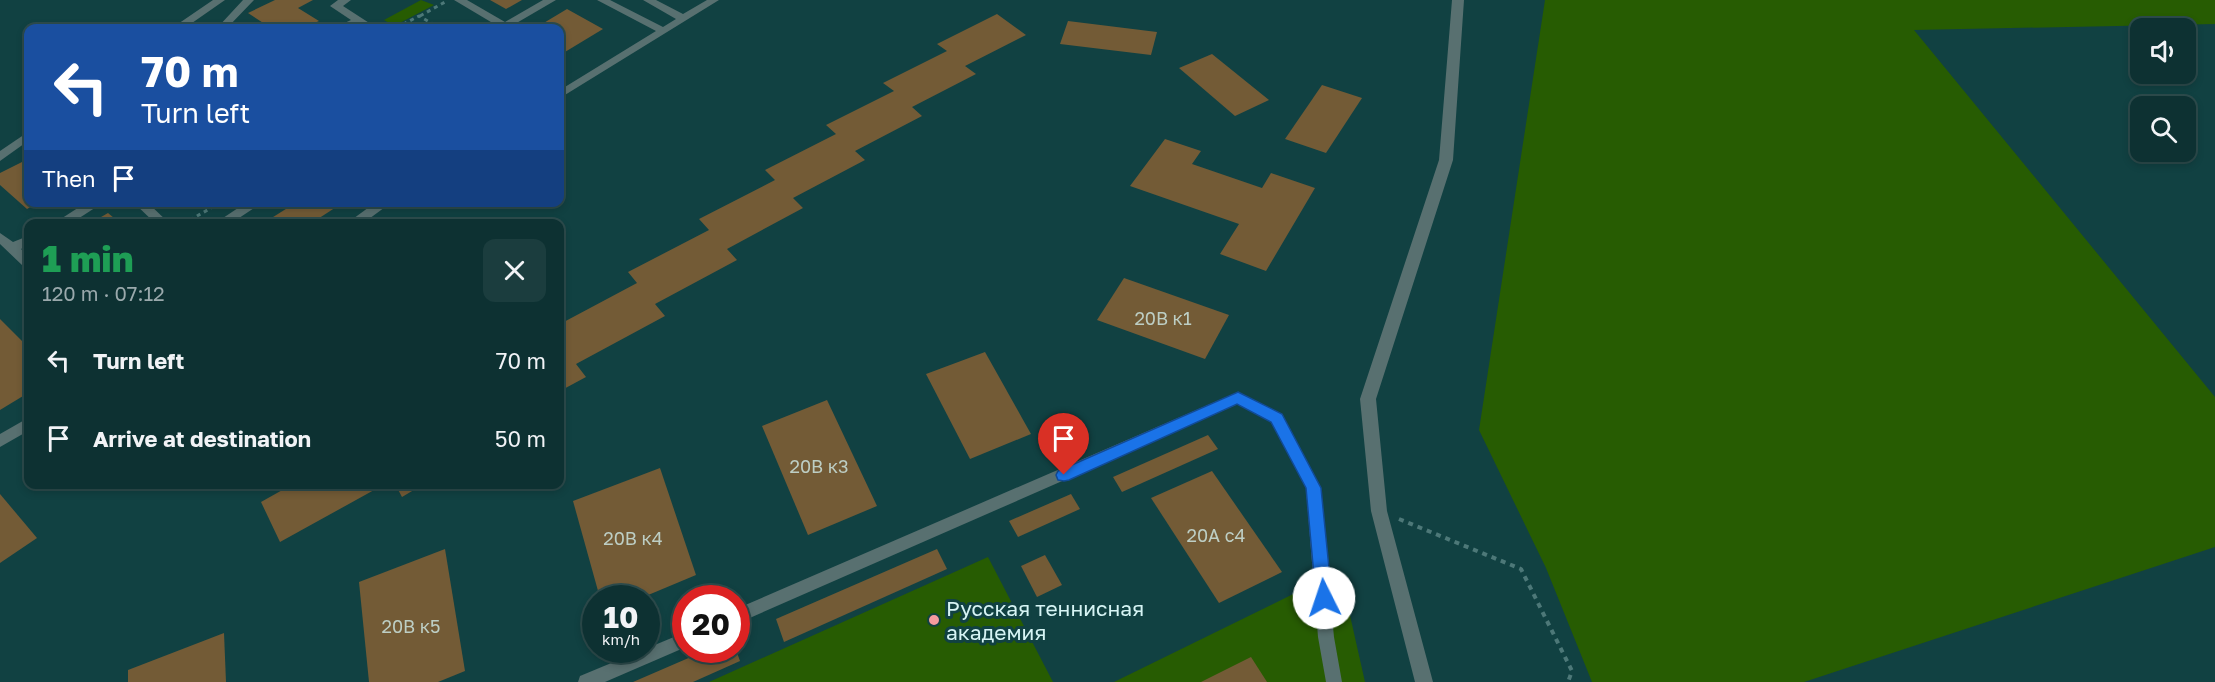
<!DOCTYPE html>
<html lang="en">
<head>
<meta charset="utf-8">
<style>
  :root { --surface:#0d3132; --page:#1b3d3e; --text:#f1f3f6; --muted:#9aa9ac; --line:#2d4c4d }
  body { margin:0; font-family:"Golos Text",sans-serif; background:var(--page); color:var(--text); height:100vh; display:flex; flex-direction:column; font-size:22px; white-space:nowrap }
  * { box-sizing:border-box; margin:0 }
  p { font-size:20px; color:var(--muted) }
  .icon { flex:none; width:33px; height:33px; fill:none; stroke:currentColor; stroke-width:2; stroke-linecap:round; stroke-linejoin:round }
  .map { position:relative; flex:1; overflow:hidden }
  .side { position:absolute; left:24px; top:219px; width:540px; height:270px; display:flex; flex-direction:column; background:var(--surface); border-radius:12px; box-shadow:0 3px 9px #0003,0 0 0 2px var(--line) }
  .side>* { flex:none }
  .guide { position:absolute; left:24px; top:24px; width:540px; height:183px; border-radius:12px; box-shadow:0 3px 9px #0003,0 0 0 2px var(--line); background:#1a4fa0; color:#fff; overflow:hidden }
  .tools { position:absolute; left:2130px; top:18px; display:grid; gap:12px }
  .tools a { display:grid; place-items:center; width:66px; height:66px; border-radius:12px; background:var(--surface); box-shadow:0 3px 9px #0003,0 0 0 2px var(--line); font-size:30px }
  .speed { position:absolute; left:582px; top:585px; display:flex; gap:12px; font-size:30px; font-weight:700; text-align:center }
  .speed>* { display:grid; place-content:center; width:78px; height:78px; border-radius:50%; background:var(--surface); box-shadow:0 3px 9px #0003,0 0 0 2px var(--line); line-height:1 }
  .speed small { font-size:15px; font-weight:400 }
  .speed .limit { border:9px solid #d22; background:#fff; color:#111 }
  .pin { position:absolute; display:grid; place-items:center; width:51px; height:51px; color:#fff; margin:-62px -26px; border-radius:50% 50% 50% 0; rotate:-45deg; box-shadow:0 0 6px #0007 }
  .pin .icon { rotate:45deg }
  .me { position:absolute; width:66px; margin:-33px; rotate:356deg; stroke-linejoin:round; filter:drop-shadow(0 0 4px #0008) }
  .turn { display:flex; align-items:center; gap:21px; height:126px; padding:0 18px; font-size:27px }
  .turn .icon { width:78px; height:78px; stroke-width:2.5 }
  .turn b { display:block; font-size:42px; line-height:51px }
  .then { display:flex; align-items:center; height:57px; padding:0 18px; background:#0003; gap:12px; font-size:22px }
  .round { display:grid; place-items:center; flex:none; width:63px; height:63px; border-radius:12px; background:var(--page) }
  .overview { display:flex; align-items:center; justify-content:space-between; height:102px; padding:0 18px }
  h1 { font-size:36px; font-weight:800; line-height:45px; color:#1e9e55 }
  ul { padding:0; list-style:none }
  li { display:flex; align-items:center; gap:18px; height:78px; padding:0 18px }
  li div { flex:1 }
  li b { display:block; font-size:22px }
  li em { font-style:normal }
  .map>svg:first-child { display:block }
  .green { fill:#275c02 }
  .building { fill:#735b36 }
  .lines { fill:none; stroke-linecap:round; stroke-linejoin:round }
  .path-far1 { stroke:#4d7878; stroke-width:3; stroke-dasharray:4 4; stroke-linecap:butt }
  .path { stroke:#4d7878; stroke-width:4; stroke-dasharray:5 5; stroke-linecap:butt }
  .service { fill:#587070; fill-rule:evenodd }
  .minor { fill:#587070; fill-rule:evenodd }
  .route { fill:#1a73e8; stroke:#114b97; stroke-width:1.5 }
  .poi-dot { fill:#f59b9f; stroke:#114142; stroke-width:2 }
  .labels { text-anchor:middle; dominant-baseline:central; stroke-width:6; stroke-linejoin:round; paint-order:stroke }
  .number-label { font-size:18px; fill:#bdcec4 }
  .poi-label { font-size:21px; fill:#d6f4f4; stroke:#114142; text-anchor:start }
</style>
</head>
<body>
<div class="map">
<svg width="2215" height="682" viewBox="0 0 2215 682">
  <rect width="100%" height="100%" fill="#114142"/>
  <g class="green">
    <path d="M421,0L434,5L394,26L384,20Z"/>
    <path d="M1545,0H2215V24L1914,30L2215,397V547L1804,682H1592L1546,568L1479,430Z"/>
    <path d="M988,557L1053,682H709Z"/>
    <path d="M1340,571L1365,682H1114Z"/>
  </g>
  <g class="building">
    <path d="M275,0H313L298,8L319,21L303,28H271L248,13Z"/>
    <path d="M490,0H522L506,9Z"/>
    <path d="M567,9L603,29L560,55V28L537,27Z"/>
    <path d="M997,14L1026,35L965,66L976,74L912,107L922,116L855,151L865,160L793,198L803,208L727,249L737,260L655,304L665,316L576,364L586,377L560,391V324L637,283L628,272L709,230L699,219L775,180L765,170L836,134L826,125L894,91L883,83L947,51L937,44Z"/>
    <path d="M1068,21L1157,32L1151,55L1060,44Z"/>
    <path d="M1212,54L1269,100L1235,116L1179,68Z"/>
    <path d="M1322,85L1362,98L1326,153L1285,139Z"/>
    <path d="M1165,139L1201,151L1192,164L1262,188L1271,173L1315,188L1266,271L1220,254L1239,224L1130,186Z"/>
    <path d="M28,159V202H39L27,209L0,185V173Z"/>
    <path d="M297,202H344L310,224H262Z"/>
    <path d="M108,213L121,224H89Z"/>
    <path d="M1124,278L1229,315L1205,359L1097,320Z"/>
    <path d="M0,319L28,347V393L0,410Z"/>
    <path d="M985,352L1031,434L970,459L926,374Z"/>
    <path d="M827,400L877,506L808,535L762,426Z"/>
    <path d="M1208,435L1218,449L1122,492L1113,477Z"/>
    <path d="M660,468L696,575L641,598H600L573,501Z"/>
    <path d="M1212,471L1282,572L1219,603L1151,498Z"/>
    <path d="M293,484H385L280,542L261,502Z"/>
    <path d="M395,484H424L402,497Z"/>
    <path d="M0,494L37,538L0,563Z"/>
    <path d="M1071,494L1080,509L1018,537L1009,521Z"/>
    <path d="M445,549L465,671L438,682H369L359,582Z"/>
    <path d="M937,549L947,569L784,642L776,619Z"/>
    <path d="M1045,555L1062,585L1037,597L1021,566Z"/>
    <path d="M224,633L226,682H128V670Z"/>
    <path d="M707,650H736L740,661L693,682H633Z"/>
    <path d="M1251,657L1267,682H1201Z"/>
  </g>
  <g class="lines">
    <g class="path-far1">
      <path d="M420,16L445,2"/>
      <path d="M396,28L419,16L440,28"/>
      <path d="M183,224L211,208L205,202"/>
    </g>
    <path class="path" d="M1399,519L1521,569L1572,671L1568,682"/>
    <g class="service">
      <path d="M213,0H225L192,23L218,27L243,0H254L227,28H172Z"/>
      <path d="M338,0H351L343,6L377,28H365L359,24L349,28H337L338,26L351,20L330,6Z"/>
      <path d="M454,0H467L505,22L543,0H556L508,28H501Z"/>
      <path d="M597,0H610L663,27L676,19L643,0H656L683,14L707,0H719L560,98V90L656,31Z"/>
      <path d="M28,132V141L0,161V151Z"/>
      <path d="M87,202H104L70,224H53Z"/>
      <path d="M133,202H147L170,224H156Z"/>
      <path d="M247,202H263L230,224H214Z"/>
      <path d="M376,202H392L362,224H346Z"/>
      <path d="M0,233L13,242L28,236V245L21,249L28,256V267L23,266L0,244Z"/>
      <path d="M1238,392L1282,414L1320,488L1334,637L1342,682H1326L1318,637L1306,488L1272,422L1238,404L736,624V609Z"/>
      <path d="M28,418V431L0,447V434Z"/>
      <path d="M686,632V647L605,682H578L580,676Z"/>
    </g>
    <path class="minor" d="M1452,0H1464L1453,160L1376,399L1387,511L1433,682H1415L1371,511L1360,399L1439,160Z"/>
  </g>
  <path class="route" d="M1238,392L1282,414L1321,488L1332,598L1329,603L1324,606L1318,603L1316,598L1306,488L1271,422L1237,404L1069,480L1064,481L1058,480L1056,475L1058,471Z"/>
  <circle class="poi-dot" cx="934" cy="620" r="6"/>
  <g class="labels">
    <g class="number-label">
      <text x="1163" y="318">20В к1</text>
      <text x="819" y="466">20В к3</text>
      <text x="1216" y="535">20А с4</text>
      <text x="633" y="538">20В к4</text>
      <text x="411" y="626">20В к5</text>
    </g>
    <g class="poi-label">
      <text x="946" y="608">Русская теннисная<tspan x="946" dy="24">академия</tspan></text>
    </g>
  </g>
</svg>
<div class="tools">
<a><svg class="icon" aria-label="sound" viewBox="0 0 24 24"><path d="M4 9h4l5-4v14l-5-4H4zM17 9q2 3 0 6"/></svg></a>
<a><svg class="icon" aria-label="search" viewBox="0 0 24 24"><circle cx="10" cy="10" r="6"/><path d="M15 15l6 6"/></svg></a>
</div>
<div class="speed"><div>10<small>km/h</small></div><div class="limit">20</div></div>
<div class="pin" style="left:1064px;top:475px;background:#d93025"><svg class="icon" aria-label="arrive" viewBox="0 0 24 24"><path d="M6 21V4h12l-3 4 3 4H6"/></svg></div>
<svg class="me" style="left:1324px;top:598px" viewBox="-20 -20 40 40"><circle r="19" fill="#fff"/><path d="M0-13L10 11 0 6-10 11z" fill="#1a73e8"/></svg>
<div class="guide">
<div class="turn"><svg class="icon" aria-label="left" viewBox="0 0 24 24"><path d="M17 20v-9H6M10 6l-5 5 5 5"/></svg><div><b>70 m</b>Turn left</div></div>
<div class="then">Then<svg class="icon" aria-label="arrive" viewBox="0 0 24 24"><path d="M6 21V4h12l-3 4 3 4H6"/></svg></div>
</div>
<section class="side">
<div class="overview"><div><h1>1 min</h1><p>120 m · 07:12</p></div><a class="round"><svg class="icon" aria-label="close" viewBox="0 0 24 24"><path d="M6 6l12 12M18 6L6 18"/></svg></a></div>
<ul>
<li><svg class="icon" aria-label="left" viewBox="0 0 24 24"><path d="M17 20v-9H6M10 6l-5 5 5 5"/></svg><div><b>Turn left</b></div><em>70 m</em></li>
<li><svg class="icon" aria-label="arrive" viewBox="0 0 24 24"><path d="M6 21V4h12l-3 4 3 4H6"/></svg><div><b>Arrive at destination</b></div><em>50 m</em></li>
</ul>
</section>
</div>
</body>
</html>
